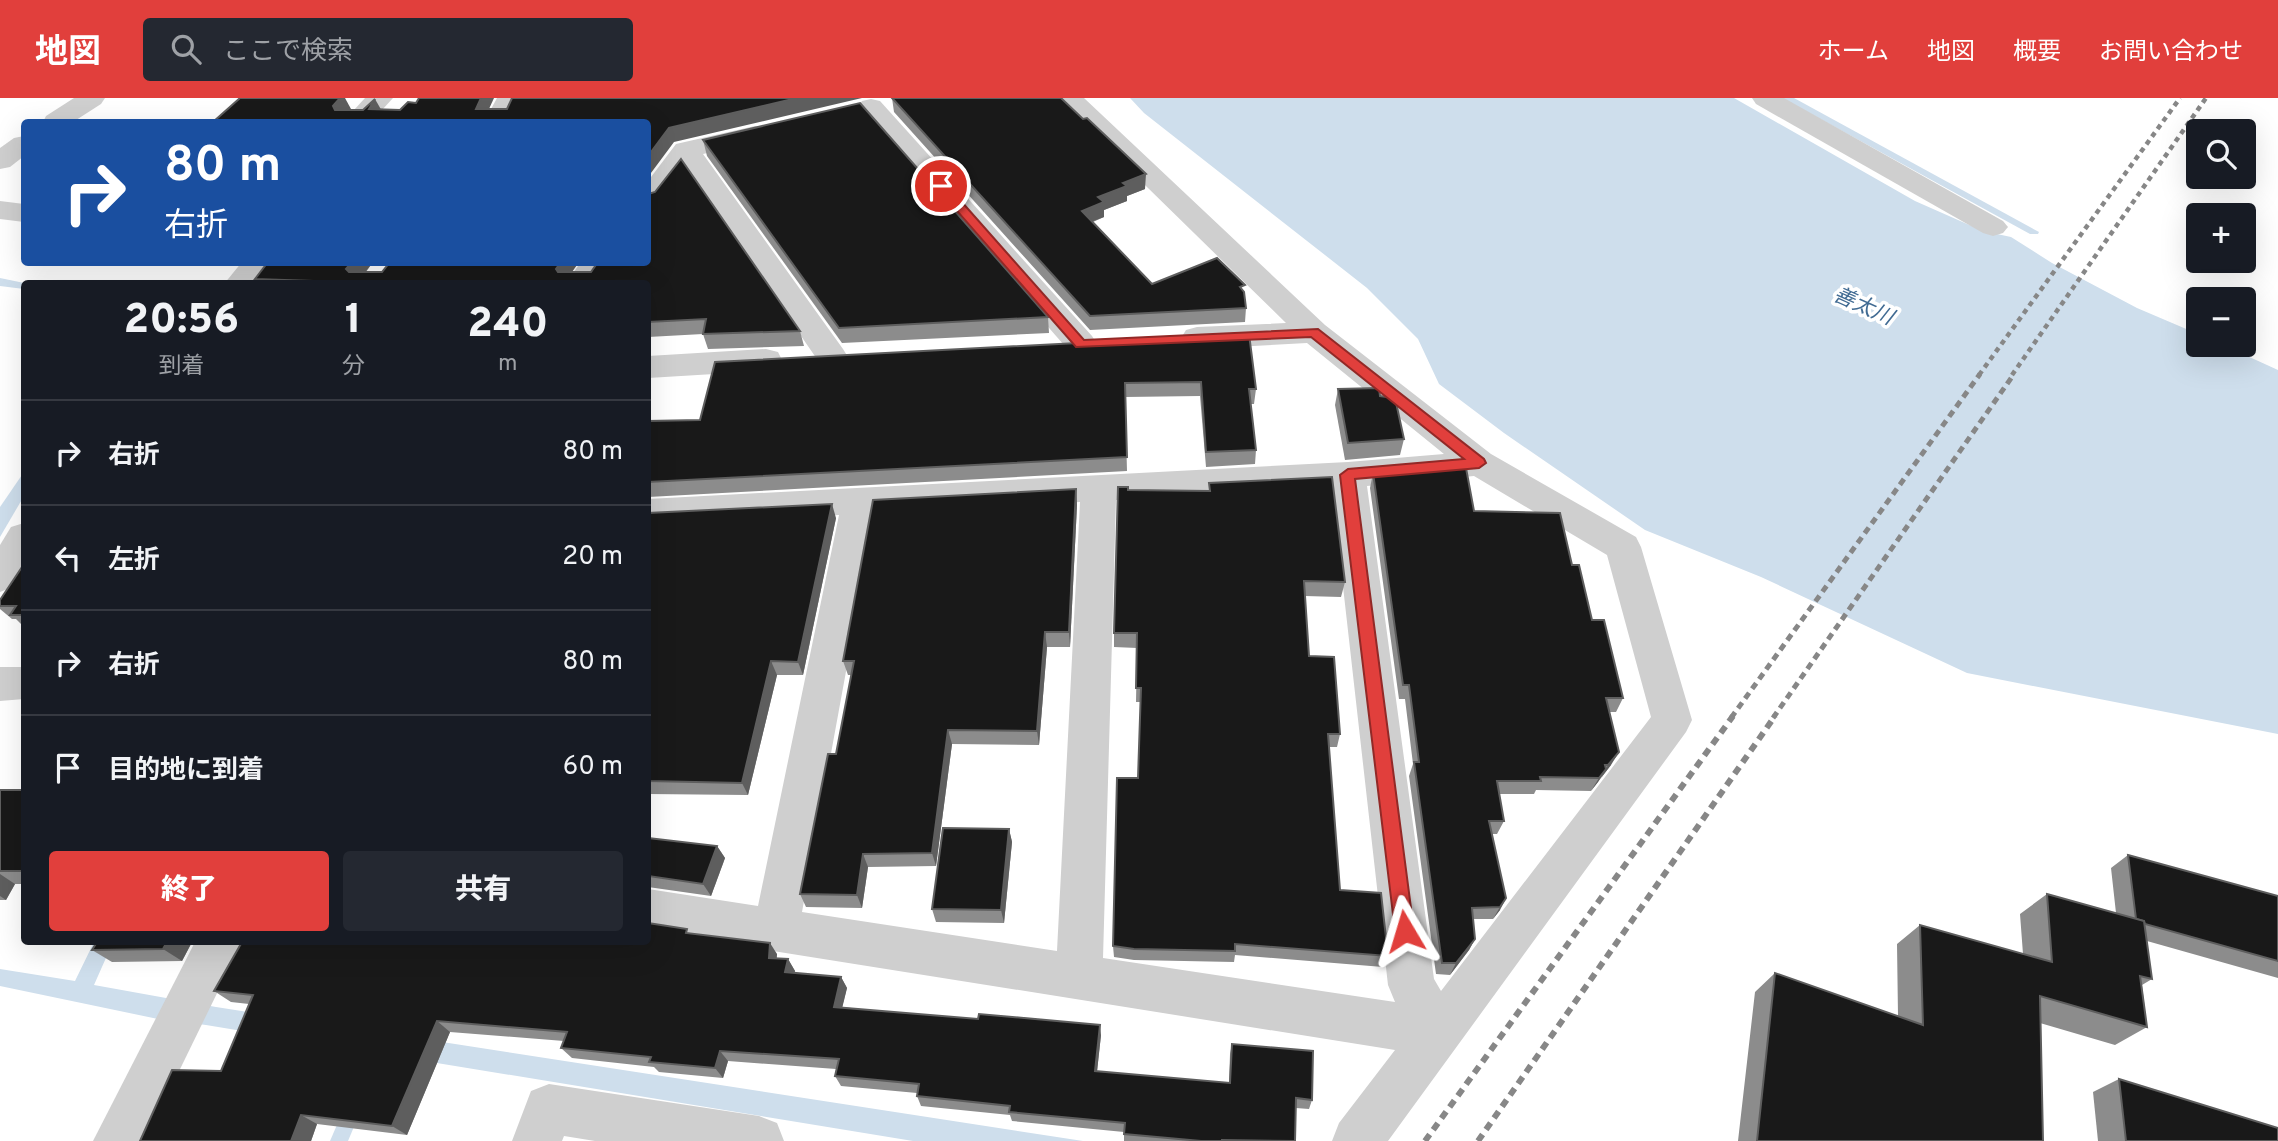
<!DOCTYPE html>
<html lang="ja">
<head>
<meta charset="utf-8">
<style>
  :root { --surface:#171b24; --page:#242831; --text:#f1f3f6; --muted:#9ea1a6; --line:#363941; --accent:#e13f3c }
  body { margin:0; font-family:Overpass,"Noto Sans JP",sans-serif; background:var(--page); color:var(--text); height:100vh; display:flex; flex-direction:column; font-size:26px; white-space:nowrap }
  * { box-sizing:border-box; margin:0 }
  p { font-size:23px; color:var(--muted) }
  .icon { flex:none; width:38px; height:38px; fill:none; stroke:currentColor; stroke-width:2; stroke-linecap:round; stroke-linejoin:round }
  .map { position:relative; flex:1; overflow:hidden }
  .side { position:absolute; left:21px; top:182px; width:630px; height:665px; display:flex; flex-direction:column; background:var(--surface); border-radius:7px; box-shadow:0 7px 28px #0002 }
  .side>* { flex:none }
  .guide { position:absolute; left:21px; top:21px; width:630px; height:147px; border-radius:7px; box-shadow:0 7px 28px #0002; background:#1a4fa0; color:#fff; overflow:hidden }
  .buttons { position:absolute; left:2186px; top:21px; display:grid; gap:14px }
  .buttons a { display:grid; place-items:center; width:70px; height:70px; border-radius:7px; background:var(--surface); box-shadow:0 7px 28px #0002; font-size:35px }
  .pin { position:absolute; display:grid; place-items:center; width:60px; height:60px; color:#fff; margin:-30px; border:4px solid #fff; border-radius:50%; box-shadow:0 2px 7px #0007 }
  .me { position:absolute; width:77px; margin:-38px; rotate:353deg; stroke-linejoin:round; filter:drop-shadow(0 0 5px #0008) }
  .turn { display:flex; align-items:center; gap:24px; height:147px; padding:0 28px; font-size:32px }
  .turn .icon { width:91px; height:91px; stroke-width:2.5 }
  .turn b { display:block; font-size:49px; line-height:60px }
  .eta { display:flex; justify-content:space-evenly; align-items:center; height:119px; text-align:center }
  .eta b { font-size:42px; font-weight:800; line-height:49px }
  .button { display:flex; gap:14px; margin-top:auto; padding:14px 28px }
  .button a { flex:1; height:80px; border-radius:7px; background:var(--accent); color:#fff; font-size:28px; font-weight:800; line-height:80px; text-align:center }
  .button a+a { background:var(--page); color:var(--text) }
  ul { padding:0; list-style:none }
  li { display:flex; align-items:center; gap:21px; height:105px; padding:0 28px; border-top:2px solid var(--line) }
  li div { flex:1 }
  li b { display:block; font-size:26px }
  li em { font-style:normal }
  header { display:flex; align-items:center; gap:42px; box-sizing:border-box; height:98px; padding:0 35px; background:var(--accent); color:#fff }
  header strong { font-size:33px }
  nav { display:flex; gap:38px; margin-inline-start:auto; font-size:24px }
  .search { width:490px; height:63px; background:var(--page); display:flex; align-items:center; gap:18px; box-sizing:border-box; padding:0 24px; border-radius:7px; color:var(--muted); font-size:26px }
  .map>svg:first-child { display:block }
  .water { fill:#cedeec }
  .lines { fill:none; stroke-linecap:round; stroke-linejoin:round }
  .stream { fill:#cedeec; fill-rule:evenodd }
  .minor { fill:#cfcfcf; fill-rule:evenodd }
  .rail-far2 { stroke:#878787; stroke-width:4.5; stroke-dasharray:5 4.5; stroke-linecap:butt }
  .rail-far1 { stroke:#878787; stroke-width:5; stroke-dasharray:7 5; stroke-linecap:butt }
  .rail { stroke:#878787; stroke-width:6; stroke-dasharray:8 6; stroke-linecap:butt }
  .wall { fill:#8c8c8c }
  .shaded-wall { fill:#5e5e5e }
  .building { fill:#191919; stroke:#5e5e5e; stroke-width:2 }
  .route { fill:#e13f3c; stroke:#922927; stroke-width:2 }
  .labels { text-anchor:middle; dominant-baseline:central; stroke-width:7; stroke-linejoin:round; paint-order:stroke }
  .water-label { font-size:21px; font-style:italic; fill:#416b93; stroke:#fff }
</style>
</head>
<body>
<header>
<strong>地図</strong>
<div class="search"><svg class="icon" aria-label="search" viewBox="0 0 24 24"><circle cx="10" cy="10" r="6"/><path d="M15 15l6 6"/></svg>ここで検索</div>
<nav><a>ホーム</a><a>地図</a><a>概要</a><a>お問い合わせ</a></nav>
</header>
<div class="map">
<svg width="2278" height="1043" viewBox="0 0 2278 1043">
  <rect width="100%" height="100%" fill="#fff"/>
  <g class="water">
    <path d="M1130,0H1734L1915,103L1983,133L2011,139L2052,165L2137,210L2198,236V247H2223L2278,272V636L1967,575L1761,479L1645,432L1504,335L1439,286L1418,241L1367,190L1144,15Z"/>
    <path d="M24,374V398L0,439V409Z"/>
    <path d="M94,844H113L94,887L216,909L1083,1043H913L206,927L158,921L0,888V871L75,883Z"/>
  </g>
  <g class="lines">
    <g class="stream">
      <path d="M1782,0H1794L2039,134L2038,136H2030Z"/>
      <path d="M0,180L29,186H24V191L0,188Z"/>
      <path d="M352,1003L358,1006L361,1012L348,1043H330L346,1006Z"/>
    </g>
    <g class="minor">
      <path d="M74,0H105L101,6L73,24H43L46,18Z"/>
      <path d="M365,0H393L371,24H343Z"/>
      <path d="M497,0H523L511,24H484Z"/>
      <path d="M1056,0H1084L1325,227L1491,356L1636,439L1641,449L1692,622L1686,634L1388,1043H1332L1339,1025L1395,952L648,833V791L758,808L839,417L648,427V401L1348,364L1444,356L1307,245L1197,251L1186,248L1181,240L1186,232L1197,229L1286,225ZM1474,378L1607,457L1651,619L1441,893L1434,881L1367,388ZM1332,391L1388,887L1395,904L1103,860L1116,402ZM1080,404L1057,853L802,814L875,415Z"/>
      <path d="M1752,0H1784L2003,123L2008,129L2003,135L1993,138L1983,135L1756,6Z"/>
      <path d="M871,1L880,3L1092,238L1097,246L1092,254L1081,257L1070,254L862,15L858,9L862,3Z"/>
      <path d="M755,28L765,30L769,36L765,42L703,56L843,251L848,259L843,267L832,270L821,267L686,71L658,107L648,110V83L676,46Z"/>
      <path d="M24,38V58L10,69L0,71V50L14,40Z"/>
      <path d="M0,103L24,106V124L0,121Z"/>
      <path d="M242,164H274L257,186H224Z"/>
      <path d="M581,164H612L597,186H565Z"/>
      <path d="M766,251L778,254L782,262L778,270L766,273L648,280V258Z"/>
      <path d="M24,425V470L13,489L0,494V447L11,429Z"/>
      <path d="M0,569H24V601L0,603Z"/>
      <path d="M195,844H242L145,1043H93Z"/>
      <path d="M549,986L759,1018L777,1025L784,1043H595L564,1038L562,1043H512L531,993Z"/>
    </g>
    <g class="rail-far2">
      <path d="M1979,277L2180,0"/>
      <path d="M2012,277L2206,0"/>
    </g>
    <g class="rail-far1">
      <path d="M1731,620L1980,276"/>
      <path d="M1773,620L2014,276"/>
    </g>
    <g class="rail">
      <path d="M1425,1043L1733,618"/>
      <path d="M1478,1043L1775,618"/>
    </g>
  </g>
  <g class="wall">
    <path d="M892,0H1061L1145,91L1127,98V103L1104,112V119L1093,124L1152,186L1244,195L1246,210L1245,224L1090,232L894,14Z"/>
    <path d="M703,42L1048,219L1049,235L842,245L707,58Z"/>
    <path d="M681,61L800,233L804,248L708,251L703,236L648,239V186H258L255,181L268,164H373L366,174H382L390,164H579L572,174H591L598,164H648V96L655,94Z"/>
    <path d="M1249,236L1256,291L1254,306H1251L1256,352L1255,366L1206,369L1200,298L1125,299L1127,373L648,399V323L700,322Z"/>
    <path d="M1338,291L1380,298L1404,341L1400,357L1345,362L1335,307Z"/>
    <path d="M1373,375L1474,413L1572,467L1592,522L1623,600L1616,614H1609L1611,667L1591,693L1536,692L1534,696H1499L1504,723L1497,736H1492L1500,812L1493,821H1473L1475,841L1469,852L1450,877L1436,876L1409,678L1413,666L1405,601H1399L1370,390Z"/>
    <path d="M1209,385L1345,484L1341,499L1305,498L1309,558L1340,636L1337,649H1329L1340,792L1388,858L1383,869L1235,857L1234,864L1134,862L1114,859L1113,848L1138,680L1141,604H1136L1137,550L1114,549V535L1128,392L1209,393Z"/>
    <path d="M1076,391L1077,407L1070,549H1047L1039,647L952,646L936,768L868,769L862,810L806,809L800,796L836,656L851,577H848L843,563Z"/>
    <path d="M648,415L836,420L803,577H777L748,697L648,696Z"/>
    <path d="M24,466V529L16,521H12L0,511V502Z"/>
    <path d="M0,692H24V786H15L6,802H0Z"/>
    <path d="M1009,731L1012,744L1004,825L936,824L932,811Z"/>
    <path d="M648,740L717,748L725,760L711,798L648,789Z"/>
    <path d="M2128,757L2278,798V880L2147,843L2152,881L2142,887L2147,929L2115,947L2040,925L2043,1043H1738L1755,894L1775,875L1898,918L1897,846L1920,827L2023,856L2020,816L2047,796L2116,815L2111,770Z"/>
    <path d="M690,835L777,856L776,860L788,861L795,873L794,875L841,879L847,890L842,909L1101,937L1097,973L1229,985L1230,956L1232,946L1312,1002L1309,1011L1296,1010L1295,1043H1124V1034L1012,1023L1010,1017L921,1008L917,998V995L841,988L835,978L836,971L728,963L723,980L659,974L654,969L572,960L561,950L564,943L450,934L407,1037L317,1026L311,1043H140L221,973L249,906L231,904L214,893Z"/>
    <path d="M97,844H192L182,863L112,864L92,852Z"/>
    <path d="M2119,981L2278,1043H2098L2093,994Z"/>
  </g>
  <g class="shaded-wall">
    <path d="M340,0H345L351,11L341,22L333,8Z"/>
    <path d="M481,0H494L483,24L476,11Z"/>
    <path d="M797,0H862L674,44L648,79V58L669,30Z"/>
    <path d="M375,1L383,15L369,11Z"/>
    <path d="M1146,76L1145,91L1127,98V103L1104,112V119L1083,127L1082,113L1098,99L1123,85Z"/>
    <path d="M352,164H373L356,186L346,171Z"/>
    <path d="M561,164H579L563,186L556,171Z"/>
    <path d="M1076,391L1077,407L1070,549L1069,534Z"/>
    <path d="M832,406L836,420L803,577L798,564Z"/>
    <path d="M1045,534L1047,549L1039,647L1037,633Z"/>
    <path d="M771,563L777,577L748,697L742,685Z"/>
    <path d="M948,632L952,646L936,768L932,755Z"/>
    <path d="M1619,654L1611,667L1601,680L1608,667Z"/>
    <path d="M1606,671L1598,684L1591,693L1599,680Z"/>
    <path d="M1009,731L1012,744L1004,825L1001,812Z"/>
    <path d="M717,748L725,760L711,798L703,786Z"/>
    <path d="M863,756L868,769L862,810L857,797Z"/>
    <path d="M0,776L15,786L6,802L0,798Z"/>
    <path d="M1506,800L1500,812L1493,821L1500,809Z"/>
    <path d="M1475,841L1469,852L1450,877L1456,865Z"/>
    <path d="M167,844H192L182,863L163,851Z"/>
    <path d="M770,845L777,856L776,871L769,860Z"/>
    <path d="M788,861L795,873L791,885L785,874Z"/>
    <path d="M841,879L847,890L840,919L834,909Z"/>
    <path d="M437,923L450,934L407,1037L392,1028Z"/>
    <path d="M1100,927L1101,937L1096,983L1095,973Z"/>
    <path d="M720,953L728,963L723,980L715,970Z"/>
    <path d="M301,1017L317,1026L311,1043H291Z"/>
  </g>
  <g class="building">
    <path d="M240,0H340L333,8L335,12H363L375,1L369,11L400,12L408,4L416,5L419,0H481L476,11H507L512,0H797L669,30L648,58V24H213Z"/>
    <path d="M892,0H1061L1083,21L1087,20L1146,76L1123,85L1127,88L1098,99L1104,104L1082,113L1152,186L1217,160L1245,187L1240,189L1244,194L1246,210L1090,218Z"/>
    <path d="M860,5L1048,219L839,230L703,42Z"/>
    <path d="M681,61L800,233L703,236L706,221L648,224V186H310L312,183L255,181L268,164H352L346,171L349,174H382L390,164H561L556,171L558,174H591L598,164H648V96L655,94Z"/>
    <path d="M1249,236L1256,291H1249L1256,352L1206,354L1201,284L1125,285L1127,359L648,384V323L700,322L715,264Z"/>
    <path d="M1379,290L1380,298L1395,300L1404,341L1348,345L1338,291Z"/>
    <path d="M1434,369L1466,370L1474,413L1560,415L1572,467H1579L1592,522H1604L1623,600H1606L1619,654L1608,667H1605L1606,671L1599,680L1540,679L1541,683H1497L1504,723H1489L1506,800L1500,809L1472,810L1475,841L1456,865H1442L1414,664H1419L1409,587H1403L1373,375Z"/>
    <path d="M1332,379L1345,484L1304,483L1309,558L1334,559L1340,636H1328L1340,792L1381,795L1388,858L1235,846V853L1134,851L1113,848L1117,680H1138L1141,590H1136L1137,535H1114L1118,389H1128V392L1210,393L1209,385Z"/>
    <path d="M1076,391L1069,534H1045L1037,633L948,632L932,755L863,756L857,797L800,796L828,656H836L854,563H843L873,402Z"/>
    <path d="M832,406L798,564L771,563L742,685L648,683V415Z"/>
    <path d="M24,466V517H10L16,508H0V502Z"/>
    <rect x="0" y="692" width="24" height="81"/>
    <path d="M943,730L1009,731L1001,812L932,811Z"/>
    <path d="M648,740L717,748L703,786L648,778Z"/>
    <path d="M2128,757L2278,798V863L2145,826L2144,823L2136,821Z"/>
    <path d="M2047,796L2144,823L2152,881L2140,878L2147,929L2040,898L2043,1043H1757L1775,875L1923,927L1920,827L2052,864Z"/>
    <path d="M648,825L687,831L686,835L770,845L769,860L788,861L785,874L841,879L834,909L978,921L979,916L1100,927L1095,973L1230,985L1232,946L1313,953L1312,1002L1296,1000L1295,1043L1222,1042V1043H1201L1124,1036L1125,1025L1009,1014L1010,1008L917,998L919,986L835,978L839,961L720,953L715,970L649,964L651,959L561,950L567,934L437,923L392,1028L301,1017L291,1043H140L172,972L221,973L253,897L214,893L242,844H648Z"/>
    <path d="M97,844H167L163,851L92,852Z"/>
    <path d="M2119,981L2278,1030V1043H2126Z"/>
  </g>
  <path class="route" d="M941,84L945,85L1084,242L1318,231L1484,361L1486,365L1479,370L1355,381L1414,833L1411,839L1405,842L1398,839L1395,833L1340,377L1348,371L1464,361L1311,239L1076,249L937,90L935,88Z"/>
  <g class="labels">
    <g class="water-label">
      <text transform="translate(1863 209) rotate(24)">善太川</text>
    </g>
  </g>
</svg>
<div class="buttons">
<a><svg class="icon" aria-label="search" viewBox="0 0 24 24"><circle cx="10" cy="10" r="6"/><path d="M15 15l6 6"/></svg></a>
<a>+</a>
<a>−</a>
</div>
<div class="pin" style="left:941px;top:88px;background:#d93025"><svg class="icon" aria-label="arrive" viewBox="0 0 24 24"><path d="M6 21V4h12l-3 4 3 4H6"/></svg></div>
<svg class="me" style="left:1405px;top:833px" viewBox="-20 -20 40 40"><path d="M0-17L14 15 0 8-14 15z" fill="#e13f3c" stroke="#fff" stroke-width="4"/></svg>
<div class="guide">
<div class="turn"><svg class="icon" aria-label="right" viewBox="0 0 24 24"><path d="M7 20v-9h11M14 6l5 5-5 5"/></svg><div><b>80 m</b>右折</div></div>
</div>
<section class="side">
<div class="eta">
<div><b>20:56</b><p>到着</p></div>
<div><b>1</b><p>分</p></div>
<div><b>240</b><p>m</p></div>
</div>
<ul>
<li><svg class="icon" aria-label="right" viewBox="0 0 24 24"><path d="M7 20v-9h11M14 6l5 5-5 5"/></svg><div><b>右折</b></div><em>80 m</em></li>
<li><svg class="icon" aria-label="left" viewBox="0 0 24 24"><path d="M17 20v-9H6M10 6l-5 5 5 5"/></svg><div><b>左折</b></div><em>20 m</em></li>
<li><svg class="icon" aria-label="right" viewBox="0 0 24 24"><path d="M7 20v-9h11M14 6l5 5-5 5"/></svg><div><b>右折</b></div><em>80 m</em></li>
<li><svg class="icon" aria-label="arrive" viewBox="0 0 24 24"><path d="M6 21V4h12l-3 4 3 4H6"/></svg><div><b>目的地に到着</b></div><em>60 m</em></li>
</ul>
<div class="button"><a>終了</a><a>共有</a></div>
</section>
</div>
</body>
</html>
